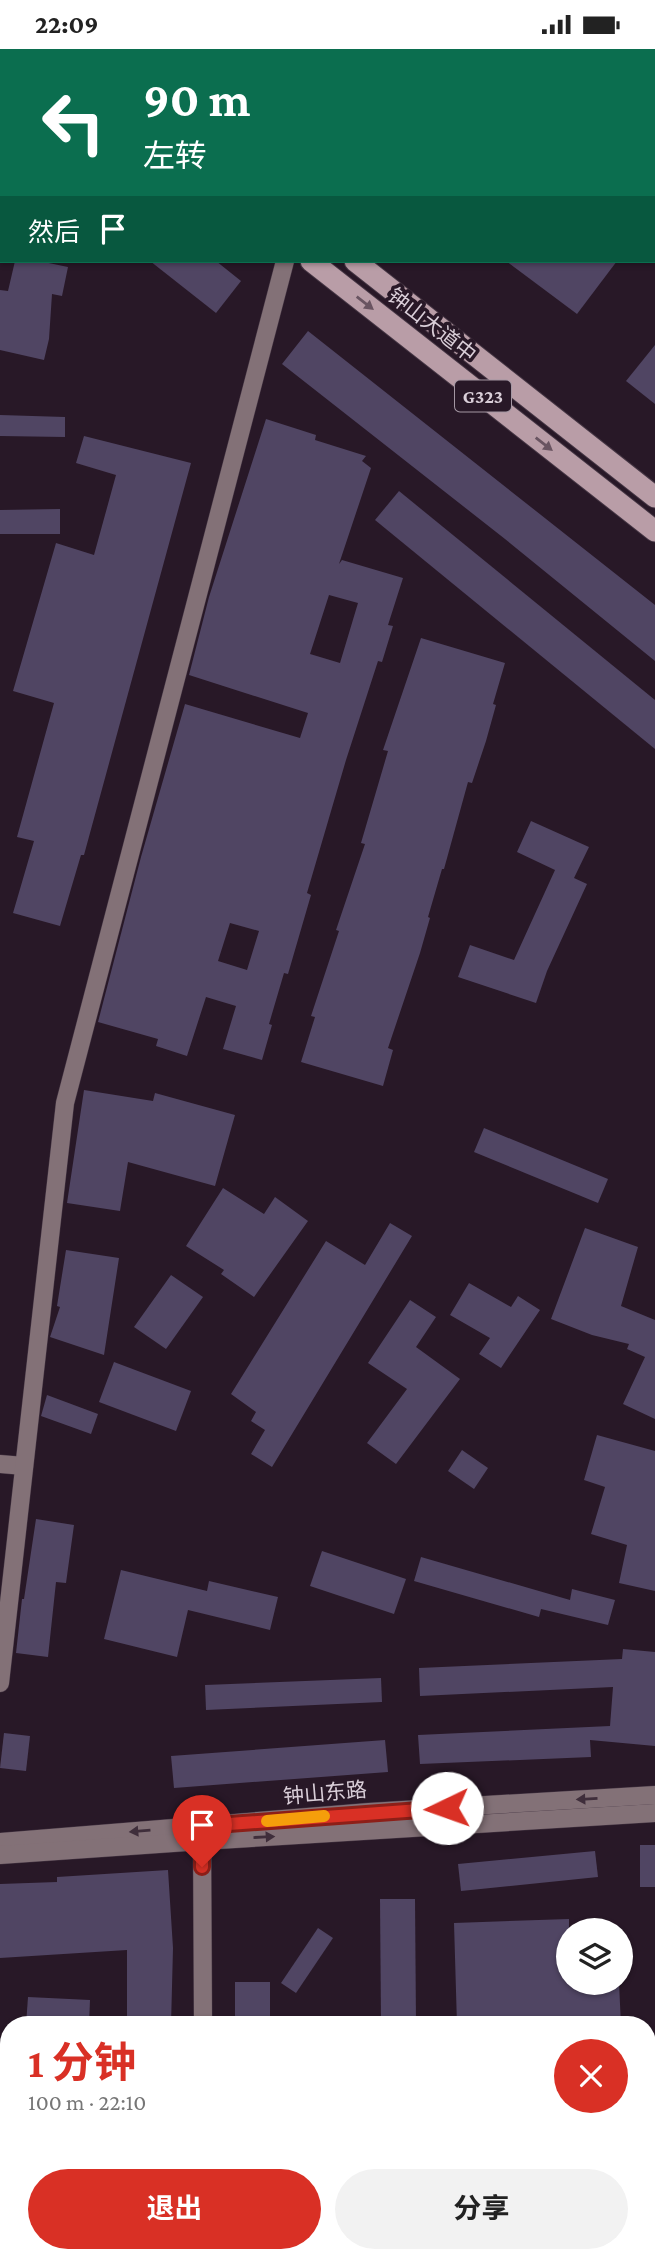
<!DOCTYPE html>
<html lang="zh">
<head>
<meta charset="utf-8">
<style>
  :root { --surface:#fff; --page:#f2f2f2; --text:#222; --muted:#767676; --accent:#d93025 }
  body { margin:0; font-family:"Crimson Pro","Noto Sans SC",serif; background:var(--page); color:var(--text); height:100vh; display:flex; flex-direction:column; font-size:26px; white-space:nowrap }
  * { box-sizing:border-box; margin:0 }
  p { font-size:23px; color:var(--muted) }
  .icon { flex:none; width:38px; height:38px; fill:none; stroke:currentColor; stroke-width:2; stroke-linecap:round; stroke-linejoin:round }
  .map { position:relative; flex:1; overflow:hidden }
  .panel { position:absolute; left:0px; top:1967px; width:656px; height:247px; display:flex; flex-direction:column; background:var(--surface); border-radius:28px 28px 0 0; box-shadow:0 2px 5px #0004 }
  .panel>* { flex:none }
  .guide { position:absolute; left:0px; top:0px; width:656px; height:214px; box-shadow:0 2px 5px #0004; background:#0b6e4f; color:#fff; overflow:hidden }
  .buttons { position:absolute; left:556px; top:1869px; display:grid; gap:14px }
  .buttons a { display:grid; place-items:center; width:77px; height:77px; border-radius:50%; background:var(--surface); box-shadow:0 2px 5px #0004; font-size:35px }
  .pin { position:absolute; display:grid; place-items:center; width:60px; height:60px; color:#fff; margin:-72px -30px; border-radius:50% 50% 50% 0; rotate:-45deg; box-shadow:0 0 7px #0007 }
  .pin .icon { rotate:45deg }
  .me { position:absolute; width:77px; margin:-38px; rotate:267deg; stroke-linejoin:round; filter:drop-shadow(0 0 5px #0008) }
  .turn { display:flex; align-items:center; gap:24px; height:147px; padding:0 28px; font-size:32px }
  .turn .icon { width:91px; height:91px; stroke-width:2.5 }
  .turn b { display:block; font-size:49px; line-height:60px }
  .then { display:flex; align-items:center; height:66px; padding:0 28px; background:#0003; gap:14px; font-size:26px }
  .round { display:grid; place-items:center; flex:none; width:74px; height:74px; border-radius:37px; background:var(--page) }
  .overview { display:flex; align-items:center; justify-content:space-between; height:119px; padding:0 28px }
  h1 { font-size:42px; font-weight:700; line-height:52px; color:var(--accent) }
  .action { display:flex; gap:14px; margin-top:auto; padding:14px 28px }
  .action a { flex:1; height:80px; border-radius:42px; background:var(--accent); color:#fff; font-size:28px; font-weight:700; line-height:80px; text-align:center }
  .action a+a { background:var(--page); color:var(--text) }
  .status { display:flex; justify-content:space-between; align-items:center; height:49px; padding:0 35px; background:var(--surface); direction:ltr }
  .status svg { height:19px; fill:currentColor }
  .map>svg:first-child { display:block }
  .building { fill:#504563; fill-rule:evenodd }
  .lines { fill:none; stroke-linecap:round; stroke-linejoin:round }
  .secondary-casing { stroke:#443543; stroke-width:19 }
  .highway-casing { stroke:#443543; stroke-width:23 }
  .secondary { stroke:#837177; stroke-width:18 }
  .highway { stroke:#b99da7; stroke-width:21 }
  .oneway { fill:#695461 }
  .oneway2 { fill:#3f2e3b }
  .route-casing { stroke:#8d1f18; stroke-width:18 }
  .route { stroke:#d93025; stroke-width:12 }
  .slow { stroke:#f59e0b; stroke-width:12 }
  .labels { text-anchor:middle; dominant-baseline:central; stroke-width:7; stroke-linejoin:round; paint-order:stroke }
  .shield { fill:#281827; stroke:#a497a3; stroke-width:2 }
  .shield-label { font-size:19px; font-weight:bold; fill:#d9ced8 }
  .street-label { font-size:21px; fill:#d9ced8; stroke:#281827 }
</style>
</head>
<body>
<div class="status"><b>22:09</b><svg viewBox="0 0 49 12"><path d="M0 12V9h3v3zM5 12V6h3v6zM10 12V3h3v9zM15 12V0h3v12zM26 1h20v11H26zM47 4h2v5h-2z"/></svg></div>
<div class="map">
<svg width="655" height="2213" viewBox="0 0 655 2213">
  <rect width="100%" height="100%" fill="#281827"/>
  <g class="building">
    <path d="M15,212H39L68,218L62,247L52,245L49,290L44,311L0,301V241L8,242Z"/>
    <path d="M150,212H216L241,232L216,264Z"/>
    <path d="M506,212H617L577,265Z"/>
    <path d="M308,282L655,556V612L505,490L282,315Z"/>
    <path d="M655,296V355L626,332Z"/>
    <path d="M0,366L65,368V388L0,387Z"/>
    <path d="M266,370L316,386L315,391L366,407L362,412L371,419L339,515L342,511L403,529L388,576L393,577L382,613L378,612L346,711L307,844L311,846L288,925L284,924L269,975L272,976L262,1011L223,1000L236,957L206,948L187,1007L156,997L158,990L98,973L141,808L185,655L300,689L308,664L189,626L209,548ZM329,546L358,554L340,614L310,605ZM230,874L259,882L247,921L218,912Z"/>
    <path d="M84,387L191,414L84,806H81L60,877L13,864L34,792L17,788L54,654L13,642L56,494L94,506L116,426L76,414Z"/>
    <path d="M399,442L655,651V700L375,471Z"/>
    <path d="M60,460V485H0V461Z"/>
    <path d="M421,589L505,614L493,655L496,656L486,692L472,734L468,733L444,820H442L428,868L430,869L420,904L388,999L393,1001L383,1037L301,1013L315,968L311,967L339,882L336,881L365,795L361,794L388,702L383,701Z"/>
    <path d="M531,772L589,798L574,829L587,835L547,922L536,954L458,928L470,896L514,911L555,821L517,803Z"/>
    <path d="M84,1041L153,1052L155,1044L235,1066L215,1137L128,1113L120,1162L67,1154Z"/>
    <path d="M484,1079L608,1130L598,1154L474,1103Z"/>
    <path d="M223,1139L264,1165L275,1148L308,1172L254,1248L221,1225L224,1221L186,1197Z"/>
    <path d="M390,1174L412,1187L272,1418L251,1405L265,1381L251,1372L256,1363L231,1345L326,1192L365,1216Z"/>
    <path d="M585,1179L638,1198L621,1257L655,1271V1370L623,1355L645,1308L627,1300L629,1295L592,1286L551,1270Z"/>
    <path d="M66,1201L119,1209L104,1306L50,1288L60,1258L57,1257Z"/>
    <path d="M171,1226L203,1248L166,1300L134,1278Z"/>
    <path d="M469,1234L511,1258L518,1247L540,1261L501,1319L479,1305L490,1289L450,1266Z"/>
    <path d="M410,1251L436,1268L416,1298L460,1330L396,1415L367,1394L407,1340L368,1314Z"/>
    <path d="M114,1313L191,1342L176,1382L99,1353Z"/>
    <path d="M47,1346L98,1365L91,1385L41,1367Z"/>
    <path d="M597,1386L655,1402V1542L619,1534L627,1496L591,1485L605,1438L584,1431Z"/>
    <path d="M462,1401L488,1419L474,1440L448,1422Z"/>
    <path d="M36,1470L74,1476L66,1534L56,1533L48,1608L16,1604L22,1550H24Z"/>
    <path d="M322,1502L406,1530L394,1565L310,1537Z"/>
    <path d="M421,1508L570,1551L572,1540L615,1551L608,1576L541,1560L539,1568L414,1532Z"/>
    <path d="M121,1521L207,1542L209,1532L278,1548L270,1581L188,1561L177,1608L104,1590Z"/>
    <path d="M623,1600L655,1603V1697L590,1691L591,1708L420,1715L418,1686L610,1677L613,1638L420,1647L419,1619L622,1610Z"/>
    <path d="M381,1629L382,1653L206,1661L205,1636Z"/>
    <path d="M4,1684L30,1687L26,1722L0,1719Z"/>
    <path d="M385,1691L388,1723L174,1739L171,1707Z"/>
    <rect x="640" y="1796" width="15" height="42"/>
    <path d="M595,1802L598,1828L461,1842L458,1815Z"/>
    <path d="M168,1821L173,1899L171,1976H127V1901L0,1909V1835L57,1833V1828Z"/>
    <path d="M380,1850H415L416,1976H381Z"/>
    <path d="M569,1870V1934H619L621,1976H457L454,1874Z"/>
    <path d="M318,1879L333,1889L296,1944L281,1934Z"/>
    <rect x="235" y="1933" width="35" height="43"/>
    <path d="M28,1948L90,1951L89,1976H26Z"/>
  </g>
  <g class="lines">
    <g class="secondary-casing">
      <g id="secondary">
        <path d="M333,2V0"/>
        <path d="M0,1415L24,1417"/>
        <path d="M0,1634L65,1054L285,212"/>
        <path d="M202,1780L203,1976"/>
        <path d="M0,1793L369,1763L655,1746"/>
        <path d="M0,1806L202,1792L655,1764"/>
        <path d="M10,2213L48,2209L203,2207L655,2211"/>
      </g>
    </g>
    <g class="highway-casing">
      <g id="highway">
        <path d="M47,0L49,2"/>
        <path d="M91,0L93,2"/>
        <path d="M311,212L655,482"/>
        <path d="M355,212L655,448"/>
      </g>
    </g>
    <use href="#secondary" class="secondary"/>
    <use href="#highway" class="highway"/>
  </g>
  <defs><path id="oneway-solid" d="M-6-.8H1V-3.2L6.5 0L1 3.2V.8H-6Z" transform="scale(1.75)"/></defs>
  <g class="oneway">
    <use href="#oneway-solid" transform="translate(365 254) rotate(38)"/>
    <use href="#oneway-solid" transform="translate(544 395) rotate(38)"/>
  </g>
  <g class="oneway2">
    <use href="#oneway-solid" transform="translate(587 1750) rotate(177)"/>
    <use href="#oneway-solid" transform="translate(140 1782) rotate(175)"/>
    <use href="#oneway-solid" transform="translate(264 1788) rotate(-3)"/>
  </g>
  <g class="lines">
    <g class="route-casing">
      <path id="route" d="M202,1818V1777L447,1759"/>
    </g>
    <use href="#route" class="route"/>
    <path class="slow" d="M267,1772L324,1767"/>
  </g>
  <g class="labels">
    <rect class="shield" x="455" y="331.5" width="56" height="31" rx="5"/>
    <g class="shield-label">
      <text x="483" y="347">G323</text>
    </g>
    <g class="street-label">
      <text transform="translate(432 276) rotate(38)">钟山大道中</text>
      <text transform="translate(325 1744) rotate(-5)">钟山东路</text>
    </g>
  </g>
</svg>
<div class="buttons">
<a><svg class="icon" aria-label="layers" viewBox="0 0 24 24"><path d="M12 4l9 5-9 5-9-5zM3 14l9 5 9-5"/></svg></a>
</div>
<div class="pin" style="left:202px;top:1818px;background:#d93025"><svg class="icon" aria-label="arrive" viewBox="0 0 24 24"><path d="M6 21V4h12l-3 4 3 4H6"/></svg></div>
<svg class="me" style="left:447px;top:1759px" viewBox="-20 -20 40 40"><circle r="19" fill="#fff"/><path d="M0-13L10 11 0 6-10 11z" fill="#d93025"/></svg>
<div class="guide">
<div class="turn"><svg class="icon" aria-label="left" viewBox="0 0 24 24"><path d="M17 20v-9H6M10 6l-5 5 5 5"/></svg><div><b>90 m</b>左转</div></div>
<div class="then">然后<svg class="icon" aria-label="arrive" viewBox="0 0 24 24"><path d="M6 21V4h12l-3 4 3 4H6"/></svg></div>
</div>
<section class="panel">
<div class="overview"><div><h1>1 分钟</h1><p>100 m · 22:10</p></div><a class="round" style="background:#d93025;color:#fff"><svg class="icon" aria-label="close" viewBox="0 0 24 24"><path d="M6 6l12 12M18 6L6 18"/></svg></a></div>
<div class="action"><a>退出</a><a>分享</a></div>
</section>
</div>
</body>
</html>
